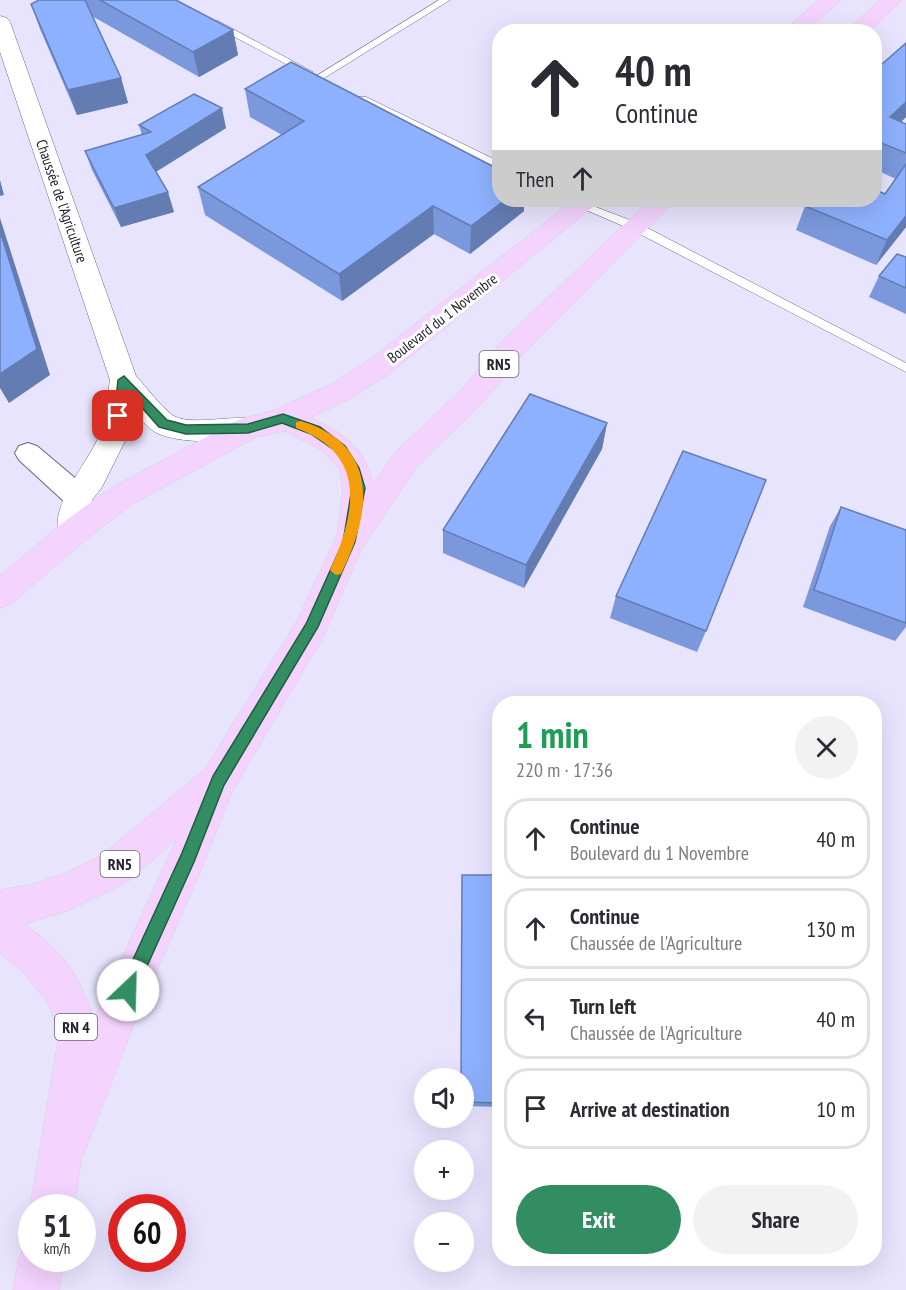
<!DOCTYPE html>
<html lang="en">
<head>
<meta charset="utf-8">
<style>
  :root { --surface:#fff; --page:#f2f2f3; --text:#2b2b33; --muted:#7c7c81; --line:#e1e1e2; --accent:#338d63 }
  body { margin:0; font-family:"PT Sans Narrow",sans-serif; background:var(--page); color:var(--text); height:100vh; display:flex; flex-direction:column; font-size:22px; white-space:nowrap }
  * { box-sizing:border-box; margin:0 }
  p { font-size:20px; color:var(--muted) }
  .icon { flex:none; width:33px; height:33px; fill:none; stroke:currentColor; stroke-width:2; stroke-linecap:round; stroke-linejoin:round }
  .map { position:relative; flex:1; overflow:hidden }
  .drawer { position:absolute; left:492px; top:696px; width:390px; height:570px; display:flex; flex-direction:column; background:var(--surface); border-radius:24px; box-shadow:0 6px 24px #0002 }
  .drawer>* { flex:none }
  .top-card { position:absolute; left:492px; top:24px; width:390px; height:183px; border-radius:24px; box-shadow:0 6px 24px #0002; background:#fff; color:var(--text); overflow:hidden }
  .tools { position:absolute; left:414px; top:1068px; display:grid; gap:12px }
  .tools a { display:grid; place-items:center; width:60px; height:60px; border-radius:50%; background:var(--surface); box-shadow:0 6px 24px #0002; font-size:30px }
  .speed { position:absolute; left:18px; top:1194px; display:flex; gap:12px; font-size:30px; font-weight:700; text-align:center }
  .speed>* { display:grid; place-content:center; width:78px; height:78px; border-radius:50%; background:var(--surface); box-shadow:0 6px 24px #0002; line-height:1 }
  .speed small { font-size:15px; font-weight:400 }
  .speed .limit { border:9px solid #d22; background:#fff; color:#111 }
  .pin { position:absolute; display:grid; place-items:center; width:51px; height:51px; color:#fff; margin:-26px; border-radius:12px; box-shadow:0 3px 9px #0006 }
  .me { position:absolute; width:66px; margin:-33px; rotate:24deg; stroke-linejoin:round; filter:drop-shadow(0 0 4px #0008) }
  .turn { display:flex; align-items:center; gap:21px; height:126px; padding:0 24px; font-size:27px }
  .turn .icon { width:78px; height:78px; stroke-width:2.5 }
  .turn b { display:block; font-size:42px; line-height:51px }
  .then { display:flex; align-items:center; height:57px; padding:0 24px; background:#0003; gap:12px; font-size:22px }
  .round { display:grid; place-items:center; flex:none; width:63px; height:63px; border-radius:32px; background:var(--page) }
  .overview { display:flex; align-items:center; justify-content:space-between; height:102px; padding:0 24px }
  h1 { font-size:36px; font-weight:600; line-height:45px; color:#1e9e55 }
  .button { display:flex; gap:12px; margin-top:auto; padding:12px 24px }
  .button a { flex:1; height:69px; border-radius:36px; background:var(--accent); color:#fff; font-size:24px; font-weight:600; line-height:69px; text-align:center }
  .button a+a { background:var(--page); color:var(--text) }
  ul { padding:0; list-style:none }
  li { display:flex; align-items:center; gap:18px; height:81px; margin:0 12px 9px; padding:0 12px; border:3px solid var(--line); border-radius:24px }
  li div { flex:1 }
  li b { display:block; font-size:22px }
  li em { font-style:normal }
  .map>svg:first-child { display:block }
  .built { fill:#e8e4fe; fill-rule:evenodd }
  .lines { fill:none; stroke-linecap:round; stroke-linejoin:round }
  .service-casing { stroke:#6a6583; stroke-width:1 }
  .minor-casing { stroke:#6a6583; stroke-width:2 }
  .tertiary-casing { stroke:#6a6583; stroke-width:1 }
  .primary-casing { stroke:#d3d3d5; stroke-width:1 }
  .service { fill:#fff; fill-rule:evenodd }
  .minor { fill:#fff; fill-rule:evenodd }
  .tertiary { fill:#fff; fill-rule:evenodd }
  .primary { fill:#f4d3fe; fill-rule:evenodd }
  .wall { fill:#7a98db }
  .shaded-wall { fill:#637cb2 }
  .building { fill:#8eb1ff; stroke:#637cb2; stroke-width:1.5 }
  .route { fill:#338d63; stroke:#215c40; stroke-width:1.5 }
  .slow { fill:#f59e0b }
  .labels { text-anchor:middle; dominant-baseline:central; stroke-width:6; stroke-linejoin:round; paint-order:stroke }
  .far-street-label { font-size:15px; fill:#24222f; stroke:#fff }
  .shield { fill:#fff; stroke:#66646d; stroke-width:1.5 }
  .shield-label { font-size:16px; font-weight:bold; fill:#24222f }
</style>
</head>
<body>
<div class="map">
<svg width="906" height="1290" viewBox="0 0 906 1290">
  <rect width="100%" height="100%" fill="#f1effd"/>
  <path class="built" d="M0,0H906V1290H0ZM500,32H874V200H500ZM500,704H874V1258H500ZM424,1078H464V1118H424ZM424,1150H464V1190H424ZM32,1208H82V1258H32ZM122,1208H172V1258H122ZM424,1222H464V1262H424Z"/>
  <g class="lines">
    <g class="service-casing">
      <g id="service">
        <path d="M439,0H450L321,80L313,78Z"/>
        <path d="M212,21H218L313,72L305,74L212,25Z"/>
        <path d="M358,97H366L500,162V169L358,101Z"/>
        <path d="M563,200H577L638,223L906,363V372L630,229Z"/>
      </g>
    </g>
    <g class="minor-casing">
      <path id="minor" d="M28,443L37,446L88,489L92,497L88,505L78,508L68,505L19,460L15,453L19,446Z"/>
    </g>
    <g class="tertiary-casing">
      <path id="tertiary" d="M0,16L7,18L10,22L136,376C147,388 158,403 171,414C187,428 236,413 258,420L262,428L258,436C236,443 171,445 152,430C145,425 139,416 133,409L129,433L102,487L92,500L87,533L83,542L72,545L61,542C45,509 87,465 99,436C106,419 107,397 110,380L0,52Z"/>
    </g>
    <g class="primary-casing">
      <g id="primary">
        <path d="M819,0H841L806,32H783Z"/>
        <path d="M880,0H902L869,32H846Z"/>
        <path d="M574,200H601L389,374L353,397L310,418C340,430 369,450 372,485L396,452L464,387L503,340L650,200H676L523,354L484,401L416,468L362,548L323,637L233,790L201,870L137,1016L81,1161L74,1208H32V1212L30,1208L59,1035L49,1004L24,973L0,953V890L33,884L66,873L101,856L205,769L298,619L337,535L343,490L339,468L323,451L285,431L256,437L131,505L83,542L11,604L0,608V576L61,524L109,489L238,420L275,410L333,383L369,360ZM176,840L105,995L94,1020C78,972 65,955 25,924L72,909L127,882Z"/>
        <path d="M32,1240V1258H65L59,1290H13L19,1258L26,1242Z"/>
      </g>
    </g>
    <use href="#service" class="service"/>
    <use href="#minor" class="minor"/>
    <use href="#tertiary" class="tertiary"/>
    <use href="#primary" class="primary"/>
  </g>
  <g class="wall">
    <path d="M39,0H176L233,30L238,55L199,77L92,16L121,78L128,103L77,115L40,29L31,4Z"/>
    <path d="M906,43V117L901,122L906,124V227L876,265L796,230L805,206L885,194L896,179L874,169V71Z"/>
    <path d="M245,89L524,211L470,254L434,234L342,301L205,215L198,187L282,135L250,117Z"/>
    <path d="M139,125L226,128L156,172L174,212L121,227L92,170L85,151L142,135Z"/>
    <path d="M906,257V314L869,297L879,276Z"/>
    <path d="M607,423L602,449L524,588L443,553V530Z"/>
    <path d="M841,507L906,530V627L895,641L803,607L830,526Z"/>
    <path d="M616,596L706,631L697,652L610,618Z"/>
    <path d="M500,875V1107L464,1106V1078Z"/>
  </g>
  <g class="shaded-wall">
    <path d="M233,30L238,55L199,77L193,52Z"/>
    <path d="M121,78L128,103L77,115L68,90Z"/>
    <path d="M906,102V117L880,142L890,117Z"/>
    <path d="M222,108L226,128L152,174L146,155Z"/>
    <path d="M0,180L4,195L0,196Z"/>
    <path d="M168,192L174,212L121,227L114,208Z"/>
    <path d="M505,200H524V211L470,254L471,226Z"/>
    <path d="M433,206L434,234L342,301L339,274Z"/>
    <path d="M906,216V227L876,265L887,240Z"/>
    <path d="M0,218L50,375L9,403L0,388Z"/>
    <path d="M607,423L602,449L524,588L526,565Z"/>
  </g>
  <g class="building">
    <path d="M39,0H85L121,78L68,90L31,4Z"/>
    <path d="M100,0H176L233,30L193,52Z"/>
    <path d="M906,43V102L890,117L906,124V153L874,140V76L878,73L874,72V71Z"/>
    <path d="M291,62L500,170V200H505L471,226L433,206L339,274L198,187L304,121L245,89Z"/>
    <path d="M194,94L222,108L146,155L168,192L114,208L85,151L151,132L139,125Z"/>
    <path d="M906,164V216L887,240L805,206L810,200H874V189L885,194Z"/>
    <path d="M0,231L37,349L0,374Z"/>
    <path d="M897,254L906,257V288L879,276Z"/>
    <path d="M530,394L607,423L526,565L443,530Z"/>
    <path d="M683,451L766,480L706,631L616,596Z"/>
    <path d="M841,507L906,530V623L814,590Z"/>
    <path d="M462,875H500V1103L464,1102V1078H461Z"/>
  </g>
  <path class="route" d="M124,376L167,420L186,425L248,424L283,414L320,427L345,446L359,468L365,488L355,542L318,627L224,785L194,862L134,995L128,998L122,995L119,990L182,853L213,776L306,624L343,542L352,488L347,469L337,452L311,434L282,423L248,433L186,434L159,427L128,392L124,416L122,419H114L118,380Z"/>
  <path class="slow" d="M301,421C380,445 372,512 341,574L336,575L330,570C356,513 368,454 296,428V422Z"/>
  <g class="labels">
    <g class="far-street-label">
      <text transform="translate(62 201) rotate(71)">Chaussée de l'Agriculture</text>
      <text transform="translate(442 318) rotate(-38)">Boulevard du 1 Novembre</text>
    </g>
    <g class="shield">
      <rect x="479.5" y="351" width="39" height="26" rx="4.5"/>
      <rect x="100.5" y="851" width="39" height="26" rx="4.5"/>
      <rect x="55" y="1014" width="42" height="26" rx="4.5"/>
    </g>
    <g class="shield-label">
      <text x="499" y="364">RN5</text>
      <text x="120" y="864">RN5</text>
      <text x="76" y="1027">RN 4</text>
    </g>
  </g>
</svg>
<div class="tools">
<a><svg class="icon" aria-label="sound" viewBox="0 0 24 24"><path d="M4 9h4l5-4v14l-5-4H4zM17 9q2 3 0 6"/></svg></a>
<a>+</a>
<a>−</a>
</div>
<div class="speed"><div>51<small>km/h</small></div><div class="limit">60</div></div>
<div class="pin" style="left:118px;top:416px;background:#d93025"><svg class="icon" aria-label="arrive" viewBox="0 0 24 24"><path d="M6 21V4h12l-3 4 3 4H6"/></svg></div>
<svg class="me" style="left:128px;top:990px" viewBox="-20 -20 40 40"><circle r="19" fill="#fff"/><path d="M0-13L10 11 0 6-10 11z" fill="#338d63"/></svg>
<div class="top-card">
<div class="turn"><svg class="icon" aria-label="ahead" viewBox="0 0 24 24"><path d="M12 20V5M6 11l6-6 6 6"/></svg><div><b>40 m</b>Continue</div></div>
<div class="then">Then<svg class="icon" aria-label="ahead" viewBox="0 0 24 24"><path d="M12 20V5M6 11l6-6 6 6"/></svg></div>
</div>
<section class="drawer">
<div class="overview"><div><h1>1 min</h1><p>220 m · 17:36</p></div><a class="round"><svg class="icon" aria-label="close" viewBox="0 0 24 24"><path d="M6 6l12 12M18 6L6 18"/></svg></a></div>
<ul>
<li><svg class="icon" aria-label="ahead" viewBox="0 0 24 24"><path d="M12 20V5M6 11l6-6 6 6"/></svg><div><b>Continue</b><p>Boulevard du 1 Novembre</p></div><em>40 m</em></li>
<li><svg class="icon" aria-label="ahead" viewBox="0 0 24 24"><path d="M12 20V5M6 11l6-6 6 6"/></svg><div><b>Continue</b><p>Chaussée de l'Agriculture</p></div><em>130 m</em></li>
<li><svg class="icon" aria-label="left" viewBox="0 0 24 24"><path d="M17 20v-9H6M10 6l-5 5 5 5"/></svg><div><b>Turn left</b><p>Chaussée de l'Agriculture</p></div><em>40 m</em></li>
<li><svg class="icon" aria-label="arrive" viewBox="0 0 24 24"><path d="M6 21V4h12l-3 4 3 4H6"/></svg><div><b>Arrive at destination</b></div><em>10 m</em></li>
</ul>
<div class="button"><a>Exit</a><a>Share</a></div>
</section>
</div>
</body>
</html>
